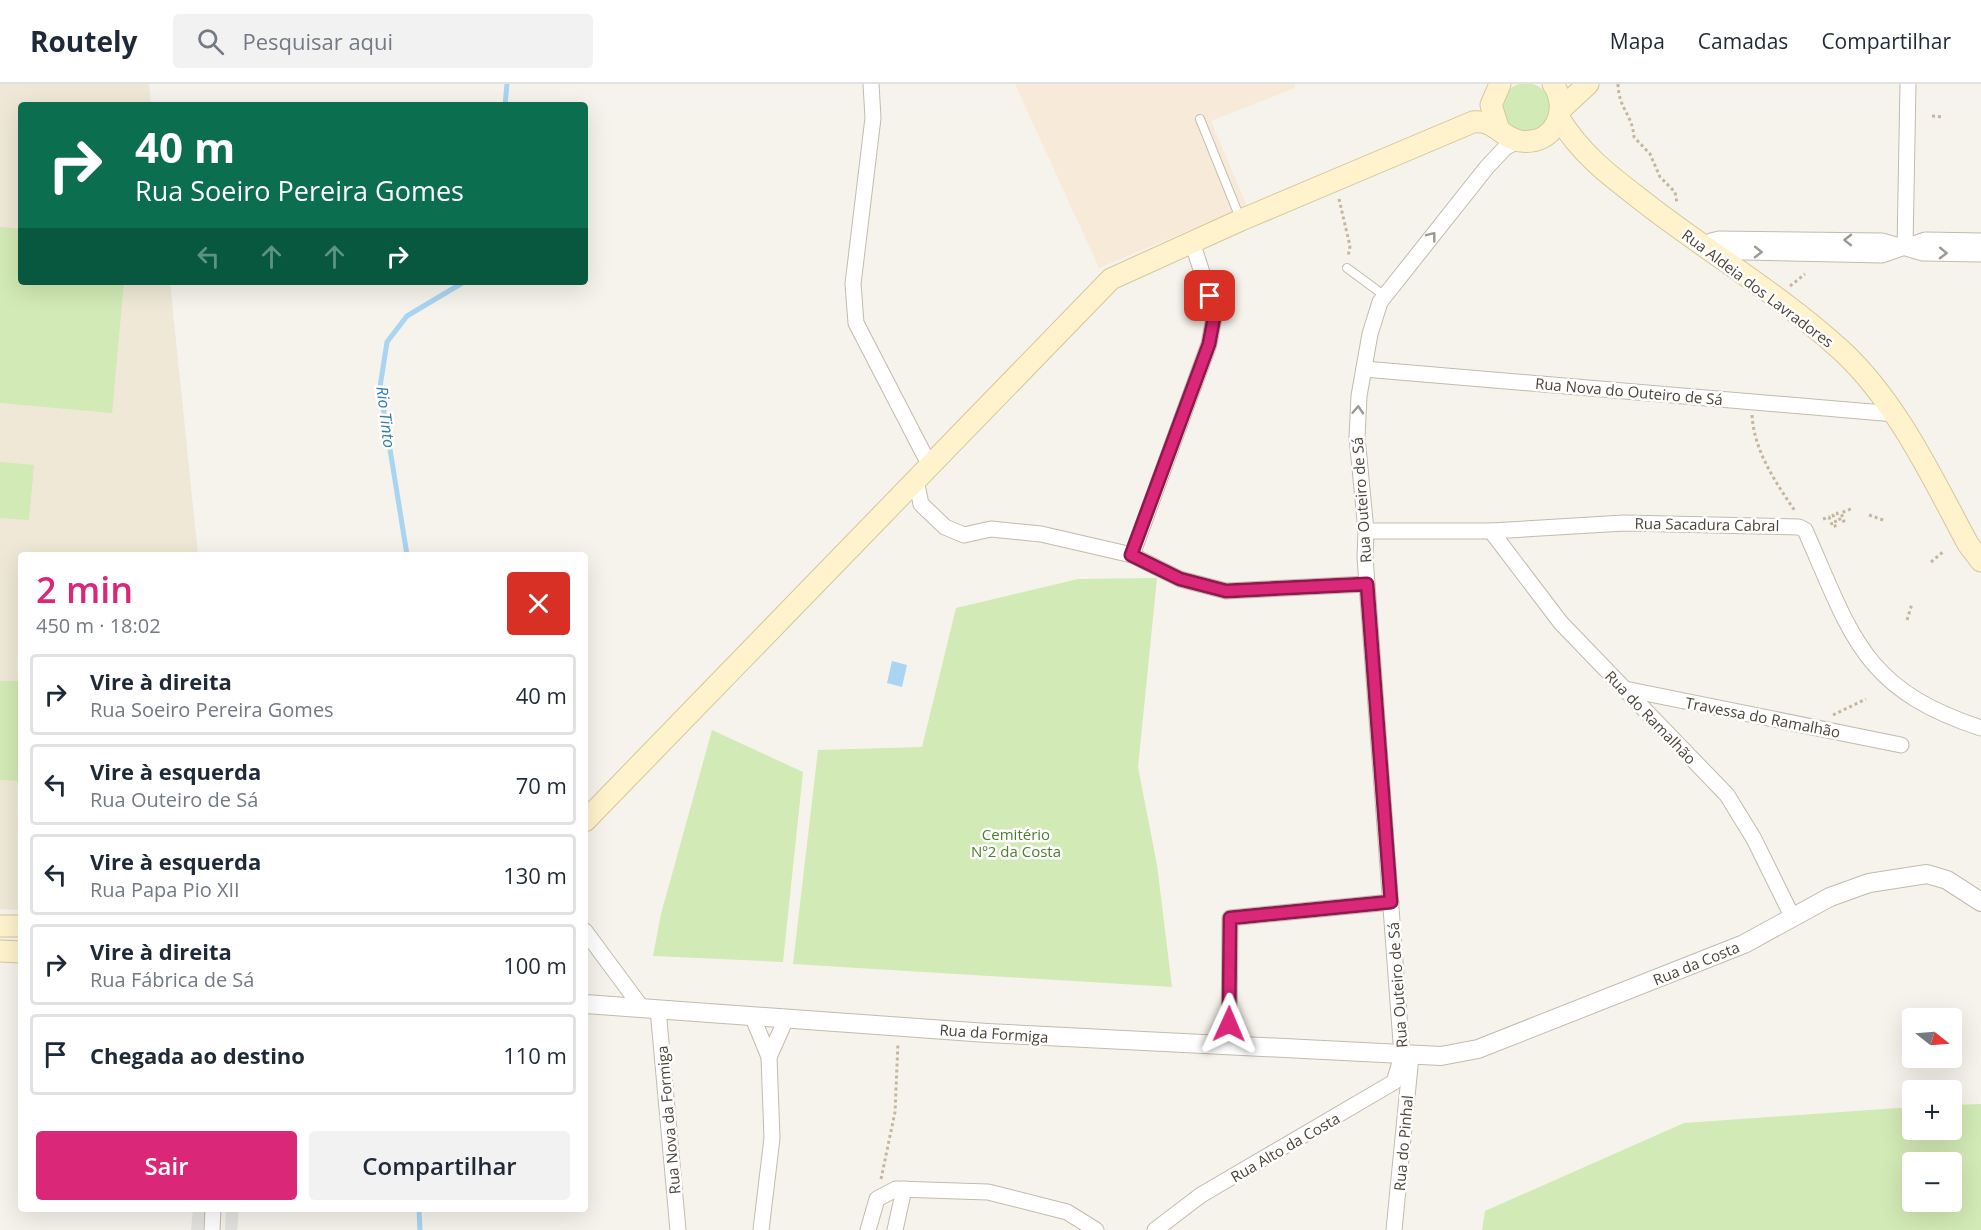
<!DOCTYPE html>
<html lang="pt">
<head>
<meta charset="utf-8">
<style>
  :root { --surface:#fff; --page:#f2f2f3; --text:#1f2937; --muted:#747a83; --line:#e0e1e3; --accent:#db2777 }
  body { margin:0; font-family:"Open Sans",sans-serif; background:var(--page); color:var(--text); height:100vh; display:flex; flex-direction:column; font-size:22px; white-space:nowrap }
  * { box-sizing:border-box; margin:0 }
  p { font-size:20px; color:var(--muted) }
  .icon { flex:none; width:33px; height:33px; fill:none; stroke:currentColor; stroke-width:2; stroke-linecap:round; stroke-linejoin:round }
  .map { position:relative; flex:1; overflow:hidden }
  .sheet { position:absolute; left:18px; top:468px; width:570px; height:660px; display:flex; flex-direction:column; background:var(--surface); border-radius:6px; box-shadow:0 6px 24px #0002 }
  .sheet>* { flex:none }
  .guide { position:absolute; left:18px; top:18px; width:570px; height:183px; border-radius:6px; box-shadow:0 6px 24px #0002; background:#0b6e4f; color:#fff; overflow:hidden }
  .needle { width:39px; rotate:107deg }
  .tools { position:absolute; left:1902px; top:924px; display:grid; gap:12px }
  .tools a { display:grid; place-items:center; width:60px; height:60px; border-radius:6px; background:var(--surface); box-shadow:0 6px 24px #0002; font-size:30px }
  .pin { position:absolute; display:grid; place-items:center; width:51px; height:51px; color:#fff; margin:-26px; border-radius:12px; box-shadow:0 3px 9px #0006 }
  .me { position:absolute; width:66px; margin:-33px; rotate:1deg; stroke-linejoin:round; filter:drop-shadow(0 0 4px #0008) }
  .turn { display:flex; align-items:center; gap:21px; height:126px; padding:0 18px; font-size:27px }
  .turn .icon { width:78px; height:78px; stroke-width:2.5 }
  .turn b { display:block; font-size:42px; line-height:51px }
  .lanes { display:flex; align-items:center; height:57px; padding:0 18px; background:#0003; justify-content:center; gap:30px; direction:ltr }
  .lanes .off { opacity:.35 }
  .round { display:grid; place-items:center; flex:none; width:63px; height:63px; border-radius:6px; background:var(--page) }
  .overview { display:flex; align-items:center; justify-content:space-between; height:102px; padding:0 18px }
  h1 { font-size:36px; font-weight:600; line-height:45px; color:var(--accent) }
  .button { display:flex; gap:12px; margin-top:auto; padding:12px 18px }
  .button a { flex:1; height:69px; border-radius:6px; background:var(--accent); color:#fff; font-size:24px; font-weight:600; line-height:69px; text-align:center }
  .button a+a { background:var(--page); color:var(--text) }
  ul { padding:0; list-style:none }
  li { display:flex; align-items:center; gap:18px; height:81px; margin:0 12px 9px; padding:0 6px; border:3px solid var(--line); border-radius:6px }
  li div { flex:1 }
  li b { display:block; font-size:22px }
  li em { font-style:normal }
  header { display:flex; align-items:center; gap:36px; box-sizing:border-box; height:84px; padding:0 30px; background:var(--surface); border-bottom:2px solid var(--line) }
  header strong { font-size:28px }
  nav { display:flex; gap:33px; margin-inline-start:auto; font-size:21px }
  .search { width:420px; height:54px; background:var(--page); display:flex; align-items:center; gap:15px; box-sizing:border-box; padding:0 21px; border-radius:6px; color:var(--muted); font-size:22px }
  .map>svg:first-child { display:block }
  .commercial { fill:#f7ead8 }
  .education { fill:#efe8d6 }
  .green { fill:#d2eab5; fill-rule:evenodd }
  .parking { fill:#e5e3e0 }
  .water { fill:#a9d4f2 }
  .lines { fill:none; stroke-linecap:round; stroke-linejoin:round }
  .stream { stroke:#a9d4f2; stroke-width:5 }
  .service-casing { stroke:#c2bbae; stroke-width:10 }
  .minor-casing { stroke:#c2bbae; stroke-width:17 }
  .tertiary-casing { stroke:#c2bbae; stroke-width:20 }
  .secondary-casing { stroke:#d6c79b; stroke-width:23 }
  .path { stroke:#c4b79f; stroke-width:3; stroke-dasharray:3 3; stroke-linecap:butt }
  .service { stroke:#fff; stroke-width:8 }
  .minor { stroke:#fff; stroke-width:15 }
  .tertiary { stroke:#fff; stroke-width:18 }
  .secondary { stroke:#fff3cd; stroke-width:21 }
  .oneway { stroke:#9c9892 }
  .route-casing { stroke:#8e194d; stroke-width:15 }
  .route { stroke:#db2777; stroke-width:10 }
  .labels { text-anchor:middle; dominant-baseline:central; stroke-width:5; stroke-linejoin:round; paint-order:stroke }
  .street-label { font-size:15px; fill:#4b4439; stroke:#fff }
  .park-label { font-size:15px; fill:#4a7f2a; stroke:#fff }
  .water-label { font-size:16px; font-style:italic; fill:#2e7ab2; stroke:#fff }
</style>
</head>
<body>
<header>
<strong>Routely</strong>
<div class="search"><svg class="icon" aria-label="search" viewBox="0 0 24 24"><circle cx="10" cy="10" r="6"/><path d="M15 15l6 6"/></svg>Pesquisar aqui</div>
<nav><a>Mapa</a><a>Camadas</a><a>Compartilhar</a></nav>
</header>
<div class="map">
<svg width="1981" height="1146" viewBox="0 0 1981 1146">
  <rect width="100%" height="100%" fill="#f6f3ec"/>
  <path class="commercial" d="M1015,0H1295V4L1211,37L1247,122L1099,184Z"/>
  <path class="education" d="M0,0H149L151,21H21V198H170L198,471H21V826L0,825Z"/>
  <g class="green">
    <circle cx="1526" cy="23" r="24"/>
    <path d="M0,143L21,145V198H124L112,329L0,319Z"/>
    <path d="M0,378L34,381L29,436L0,434Z"/>
    <path d="M1157,494L1138,683L1157,781L1172,903L793,880L818,666L922,663L956,524L1078,495Z"/>
    <path d="M0,597H21V697L0,696Z"/>
    <path d="M712,646L803,688L783,878L653,872L661,830Z"/>
    <path d="M1981,1020V1146H1482L1485,1127L1684,1039L1912,1023V1046H1952V1021ZM1952,1078V1118H1912V1078Z"/>
  </g>
  <g class="parking">
    <path d="M193,1125H205L203,1146H191Z"/>
    <path d="M226,1125H239L237,1146H225Z"/>
  </g>
  <path class="water" d="M892,577L907,581L902,603L887,599Z"/>
  <g class="lines">
    <g class="stream">
      <path d="M505,21L507,0"/>
      <path d="M407,471L380,303L387,258L407,232L464,198"/>
      <path d="M419,1125L420,1146"/>
    </g>
    <g class="service-casing">
      <g id="service">
        <path d="M1200,35L1240,134"/>
        <path d="M1347,184L1385,212"/>
      </g>
    </g>
    <g class="minor-casing">
      <g id="minor">
        <path d="M871,0L873,34L853,200L856,239L930,382"/>
        <path d="M1711,157L1719,155L1882,157L1923,169L1981,170"/>
        <path d="M1706,161L1744,168L1882,171L1925,156L1981,157"/>
        <path d="M1905,163L1908,0"/>
        <path d="M1364,285L1895,330"/>
        <path d="M916,396L921,420L945,443L964,451L991,445L1041,450L1132,471L1180,495L1226,507L1367,500"/>
        <path d="M1366,447H1491L1624,439L1799,443L1805,446C1852,552 1862,605 1981,644"/>
        <path d="M1491,447L1561,539L1727,711L1754,755L1792,832"/>
        <path d="M1132,471L1209,260L1215,228L1192,158"/>
        <path d="M1625,605L1901,661"/>
        <path d="M585,847L642,924"/>
        <path d="M658,925L678,1146"/>
        <path d="M753,934L769,973L772,1054L761,1146"/>
        <path d="M1229,961L1230,834L1391,818"/>
        <path d="M769,973L786,935"/>
        <path d="M212,1146L213,1125"/>
        <path d="M868,1146L877,1115L896,1105L988,1108L1067,1128L1096,1146"/>
        <path d="M895,1146L904,1105"/>
        <path d="M1155,1146L1201,1111L1394,998L1402,972L1365,473L1366,447L1357,353L1359,312L1370,250L1380,218L1487,83L1505,64L1517,57"/>
        <path d="M1394,1146L1411,972"/>
      </g>
    </g>
    <g class="tertiary-casing">
      <path id="tertiary" d="M585,920L987,949L1441,972L1478,965L1744,860L1830,813L1869,799L1927,790L1947,796L1981,818"/>
    </g>
    <g class="secondary-casing">
      <g id="secondary">
        <path d="M1561,25L1588,0"/>
        <path d="M1559,34C1584,75 1616,96 1653,125C1715,172 1784,214 1842,267C1897,318 1933,395 1968,460L1981,477"/>
        <path d="M1498,43L1491,21L1500,0"/>
        <path d="M585,737L1111,195L1241,136L1473,38C1495,35 1501,54 1520,57C1554,62 1571,26 1553,0"/>
        <path d="M0,842H21"/>
        <path d="M0,867L21,868"/>
      </g>
    </g>
    <g class="path">
      <path d="M1618,0C1619,26 1632,29 1634,53L1650,70L1660,93L1675,108L1677,119"/>
      <path d="M1932,32L1943,33"/>
      <path d="M1339,115L1350,162L1348,173"/>
      <path d="M1790,202L1805,190"/>
      <path d="M1752,331C1754,367 1776,399 1795,427"/>
      <path d="M1869,431L1886,437"/>
      <path d="M1823,435L1829,433L1833,443L1837,441L1833,431L1837,429L1841,438L1844,437L1841,429L1853,424"/>
      <path d="M1931,478L1944,467"/>
      <path d="M1907,536L1912,520"/>
      <path d="M1833,631L1866,615"/>
      <path d="M881,1095L895,1028L898,959"/>
    </g>
    <use href="#service" class="service"/>
    <use href="#minor" class="minor"/>
    <use href="#tertiary" class="tertiary"/>
    <use href="#secondary" class="secondary"/>
  </g>
  <defs><path id="oneway-chevron" d="M-2-3.5L2.5 0L-2 3.5" fill="none" stroke-width="1.6" stroke-linecap="round" stroke-linejoin="round" transform="scale(1.5)"/></defs>
  <g class="oneway">
    <use href="#oneway-chevron" transform="translate(1432 152) rotate(-52)"/>
    <use href="#oneway-chevron" transform="translate(1848 156) rotate(-179)"/>
    <use href="#oneway-chevron" transform="translate(1758 168) rotate(1)"/>
    <use href="#oneway-chevron" transform="translate(1943 169) rotate(1)"/>
    <use href="#oneway-chevron" transform="translate(1358 326) rotate(-87)"/>
  </g>
  <g class="lines">
    <g class="route-casing">
      <path id="route" d="M1210,212L1215,228L1209,260L1131,471L1180,495L1226,507L1367,500L1391,818L1230,834L1229,940"/>
    </g>
    <use href="#route" class="route"/>
  </g>
  <g class="labels">
    <g class="street-label">
      <text transform="translate(1758 204) rotate(37)">Rua Aldeia dos Lavradores</text>
      <text transform="translate(1629 307) rotate(5)">Rua Nova do Outeiro de Sá</text>
      <text transform="translate(1361 416) rotate(-94)">Rua Outeiro de Sá</text>
      <text transform="translate(1707 440) rotate(1)">Rua Sacadura Cabral</text>
      <text transform="translate(1651 633) rotate(46)">Rua do Ramalhão</text>
      <text transform="translate(1763 633) rotate(11)">Travessa do Ramalhão</text>
      <text transform="translate(1696 879) rotate(-22)">Rua da Costa</text>
      <text transform="translate(1397 901) rotate(-94)">Rua Outeiro de Sá</text>
      <text transform="translate(994 949) rotate(4)">Rua da Formiga</text>
      <text transform="translate(668 1036) rotate(-95)">Rua Nova da Formiga</text>
      <text transform="translate(1403 1059) rotate(-85)">Rua do Pinhal</text>
      <text transform="translate(1285 1063) rotate(-30)">Rua Alto da Costa</text>
    </g>
    <g class="park-label">
      <text x="1016" y="750">Cemitério<tspan x="1016" dy="17">Nº2 da Costa</tspan></text>
    </g>
    <g class="water-label">
      <text transform="translate(386 333) rotate(83)">Rio Tinto</text>
    </g>
  </g>
</svg>
<div class="tools">
<a><svg class="needle" viewBox="-14 -14 28 28"><path d="M0-13l5 13h-10z" fill="#e53935"/><path d="M0 13l5-13h-10z" fill="#747a83"/></svg></a>
<a>+</a>
<a>−</a>
</div>
<div class="pin" style="left:1210px;top:212px;background:#d93025"><svg class="icon" aria-label="arrive" viewBox="0 0 24 24"><path d="M6 21V4h12l-3 4 3 4H6"/></svg></div>
<svg class="me" style="left:1229px;top:940px" viewBox="-20 -20 40 40"><path d="M0-17L14 15 0 8-14 15z" fill="#db2777" stroke="#fff" stroke-width="4"/></svg>
<div class="guide">
<div class="turn"><svg class="icon" aria-label="right" viewBox="0 0 24 24"><path d="M7 20v-9h11M14 6l5 5-5 5"/></svg><div><b>40 m</b>Rua Soeiro Pereira Gomes</div></div>
<div class="lanes"><svg class="icon off" aria-label="left" viewBox="0 0 24 24"><path d="M17 20v-9H6M10 6l-5 5 5 5"/></svg><svg class="icon off" aria-label="ahead" viewBox="0 0 24 24"><path d="M12 20V5M6 11l6-6 6 6"/></svg><svg class="icon off" aria-label="ahead" viewBox="0 0 24 24"><path d="M12 20V5M6 11l6-6 6 6"/></svg><svg class="icon" aria-label="right" viewBox="0 0 24 24"><path d="M7 20v-9h11M14 6l5 5-5 5"/></svg></div>
</div>
<section class="sheet">
<div class="overview"><div><h1>2 min</h1><p>450 m · 18:02</p></div><a class="round" style="background:#d93025;color:#fff"><svg class="icon" aria-label="close" viewBox="0 0 24 24"><path d="M6 6l12 12M18 6L6 18"/></svg></a></div>
<ul>
<li><svg class="icon" aria-label="right" viewBox="0 0 24 24"><path d="M7 20v-9h11M14 6l5 5-5 5"/></svg><div><b>Vire à direita</b><p>Rua Soeiro Pereira Gomes</p></div><em>40 m</em></li>
<li><svg class="icon" aria-label="left" viewBox="0 0 24 24"><path d="M17 20v-9H6M10 6l-5 5 5 5"/></svg><div><b>Vire à esquerda</b><p>Rua Outeiro de Sá</p></div><em>70 m</em></li>
<li><svg class="icon" aria-label="left" viewBox="0 0 24 24"><path d="M17 20v-9H6M10 6l-5 5 5 5"/></svg><div><b>Vire à esquerda</b><p>Rua Papa Pio XII</p></div><em>130 m</em></li>
<li><svg class="icon" aria-label="right" viewBox="0 0 24 24"><path d="M7 20v-9h11M14 6l5 5-5 5"/></svg><div><b>Vire à direita</b><p>Rua Fábrica de Sá</p></div><em>100 m</em></li>
<li><svg class="icon" aria-label="arrive" viewBox="0 0 24 24"><path d="M6 21V4h12l-3 4 3 4H6"/></svg><div><b>Chegada ao destino</b></div><em>110 m</em></li>
</ul>
<div class="button"><a>Sair</a><a>Compartilhar</a></div>
</section>
</div>
</body>
</html>
